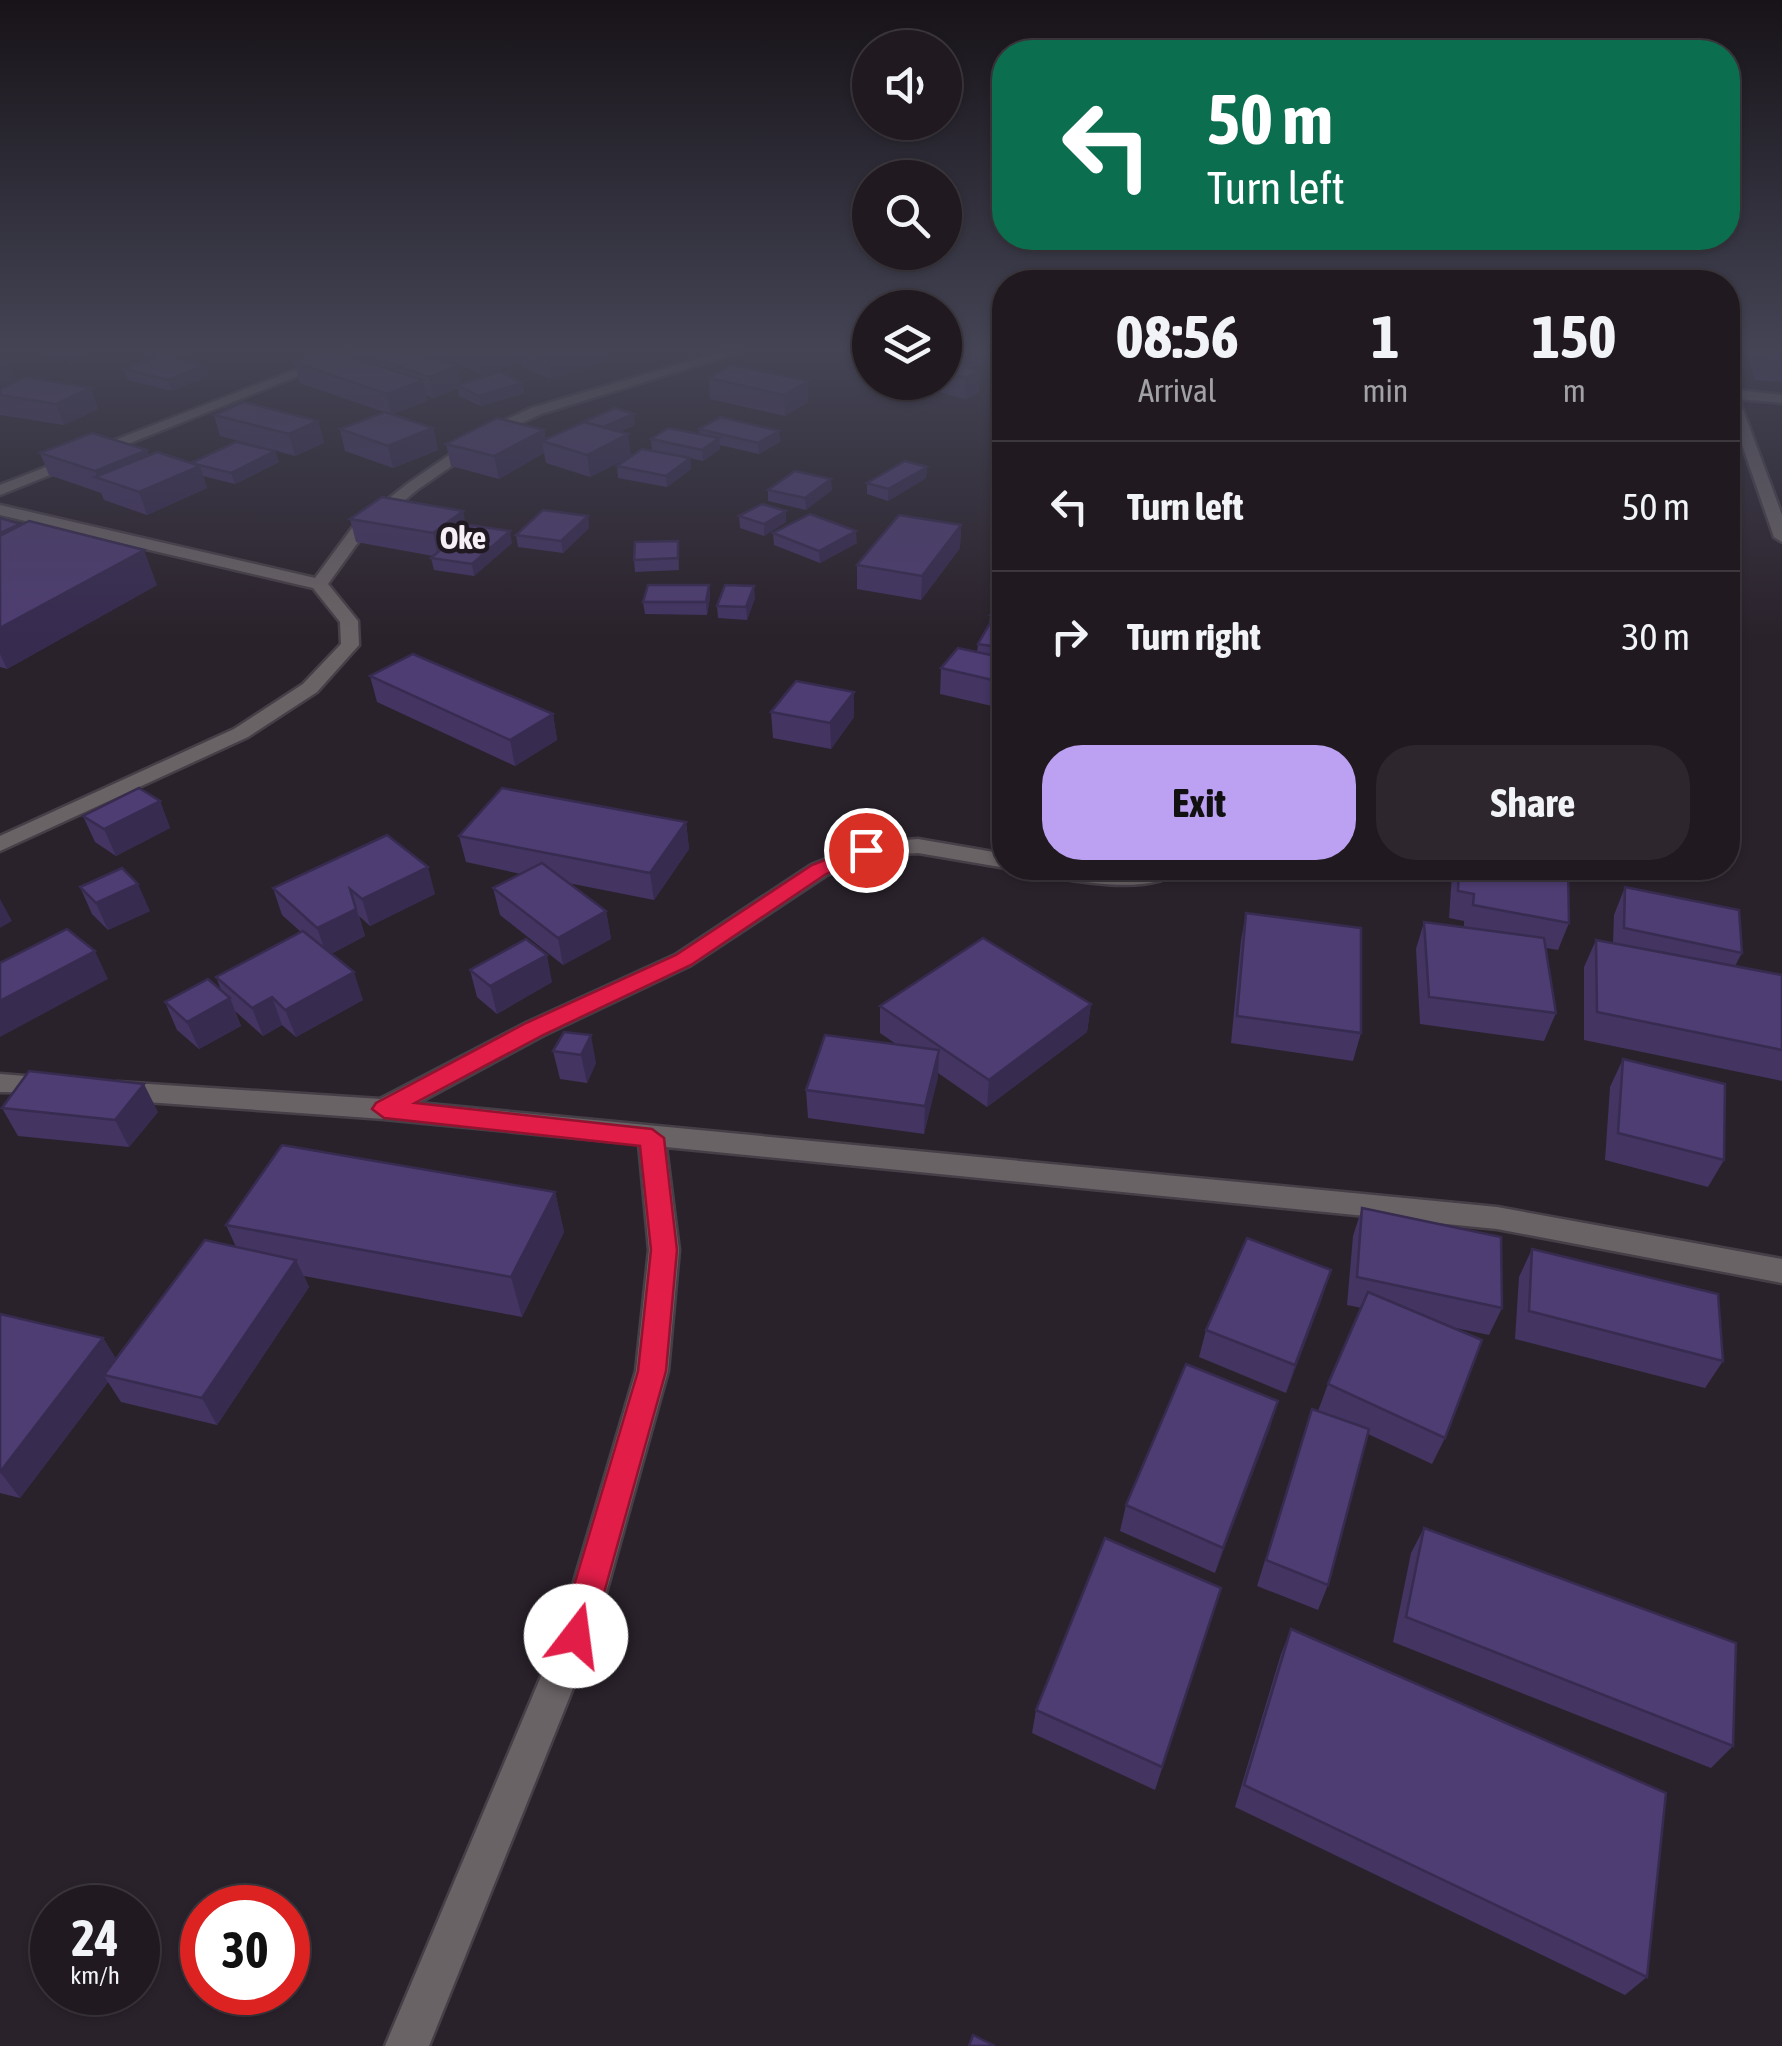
<!DOCTYPE html>
<html lang="en">
<head>
<meta charset="utf-8">
<style>
  :root { --surface:#201a20; --page:#2d272d; --text:#f1f3f6; --muted:#a2a1a5; --line:#3d383e; --accent:#bca0f2 }
  body { margin:0; font-family:"Asap Condensed",sans-serif; background:var(--page); color:var(--text); height:100vh; display:flex; flex-direction:column; font-size:38px; white-space:nowrap }
  * { box-sizing:border-box; margin:0 }
  p { font-size:32px; color:var(--muted) }
  .icon { flex:none; width:55px; height:55px; fill:none; stroke:currentColor; stroke-width:2; stroke-linecap:round; stroke-linejoin:round }
  .map { position:relative; flex:1; overflow:hidden }
  .drawer { position:absolute; left:992px; top:270px; width:748px; height:610px; display:flex; flex-direction:column; background:var(--surface); border-radius:40px; box-shadow:0 2px 8px #0004,0 0 0 2px var(--line) }
  .drawer>* { flex:none }
  .banner { position:absolute; left:992px; top:40px; width:748px; height:210px; border-radius:40px; box-shadow:0 2px 8px #0004,0 0 0 2px var(--line); background:#0b6e4f; color:#fff; overflow:hidden }
  .controls { position:absolute; left:852px; top:30px; display:grid; gap:20px }
  .controls a { display:grid; place-items:center; width:110px; height:110px; border-radius:50%; background:var(--surface); box-shadow:0 2px 8px #0004,0 0 0 2px var(--line); font-size:50px }
  .speed { position:absolute; left:30px; top:1885px; display:flex; gap:20px; font-size:50px; font-weight:700; text-align:center }
  .speed>* { display:grid; place-content:center; width:130px; height:130px; border-radius:50%; background:var(--surface); box-shadow:0 2px 8px #0004,0 0 0 2px var(--line); line-height:1 }
  .speed small { font-size:25px; font-weight:400 }
  .speed .limit { border:15px solid #d22; background:#fff; color:#111 }
  .pin { position:absolute; display:grid; place-items:center; width:85px; height:85px; color:#fff; margin:-42px; border:5px solid #fff; border-radius:50%; box-shadow:0 2px 10px #0007 }
  .me { position:absolute; width:110px; margin:-55px; rotate:15deg; stroke-linejoin:round; filter:drop-shadow(0 0 8px #0008) }
  .turn { display:flex; align-items:center; gap:35px; height:210px; padding:0 50px; font-size:45px }
  .turn .icon { width:130px; height:130px; stroke-width:2.5 }
  .turn b { display:block; font-size:70px; line-height:85px }
  .eta { display:flex; justify-content:space-evenly; align-items:center; height:170px; text-align:center }
  .eta b { font-size:60px; font-weight:700; line-height:70px }
  .cta { display:flex; gap:20px; margin-top:auto; padding:20px 50px }
  .cta a { flex:1; height:115px; border-radius:40px; background:var(--accent); color:#111; font-size:40px; font-weight:700; line-height:115px; text-align:center }
  .cta a+a { background:var(--page); color:var(--text) }
  ul { padding:0; list-style:none }
  li { display:flex; align-items:center; gap:30px; height:130px; padding:0 50px; border-top:2px solid var(--line) }
  li div { flex:1 }
  li b { display:block; font-size:38px }
  li em { font-style:normal }
  .map>svg:first-child { display:block }
  .lines { fill:none; stroke-linecap:round; stroke-linejoin:round }
  .minor-casing { stroke:#473f47; stroke-width:5 }
  .minor { fill:#6a6366; fill-rule:evenodd }
  .wall { fill:#433462 }
  .shaded-wall { fill:#372b50 }
  .building { fill:#4e3d72; stroke:#372b50; stroke-width:2.5 }
  .route { fill:#e11d48; stroke:#92132f; stroke-width:2.5 }
  .labels { text-anchor:middle; dominant-baseline:central; stroke-width:9; stroke-linejoin:round; paint-order:stroke }
  .far-quarter-label { font-size:32px; font-weight:bold; fill:#f6f0f6; stroke:#211921 }
</style>
</head>
<body>
<div class="map">
<svg width="1782" height="2046" viewBox="0 0 1782 2046">
  <rect width="100%" height="100%" fill="#2a222b"/>
  <g class="lines">
    <g class="minor-casing">
      <g id="minor">
        <path d="M346,350H363L0,495V485Z"/>
        <path d="M728,350H747L541,414L498,434L417,490L364,534L328,584L358,621L359,645L317,692L248,737L0,851V836L234,729L303,684L341,644L340,622L313,588L0,515V505L315,578L352,528L407,484L488,428L531,408Z"/>
        <path d="M1728,382L1736,390L1782,395V403L1739,399L1782,515V542L1774,537L1728,404Z"/>
        <path d="M918,839L1005,854L1006,868L918,853L870,856L827,875L691,965L544,1035L418,1103L1497,1207L1782,1259V1283L1497,1229L666,1147L679,1250L668,1371L594,1636L429,2046H385L558,1636L636,1371L649,1250L639,1144L384,1119L118,1100L109,1098L105,1091L109,1084L118,1082L380,1099L526,1023L675,955L811,865L866,843Z"/>
        <path d="M1030,868H1183C1154,897 1078,881 1041,875Z"/>
        <path d="M0,1074L62,1079L66,1086L62,1093L0,1092Z"/>
      </g>
    </g>
    <use href="#minor" class="minor"/>
  </g>
  <g class="wall">
    <path d="M20,350H104L73,362Z"/>
    <path d="M131,350H206L180,359L205,365L208,376L172,391L128,380L124,369L154,358Z"/>
    <path d="M346,350H610L611,360L551,379L522,367V362L480,374L452,360V364L458,366L461,384L522,383L524,393L481,406L459,396L458,388L433,398L426,395L427,401L393,414L433,428L438,450L393,468L345,451L340,429L384,412L300,383L294,362L347,355Z"/>
    <path d="M945,350H1003L1002,358L978,366V370L980,371L979,392L965,399L905,382H945Z"/>
    <path d="M1749,350H1782V382L1755,380L1747,354Z"/>
    <path d="M732,365L808,402L785,416L710,399L709,378Z"/>
    <path d="M90,388L98,409L64,425L0,415V389Z"/>
    <path d="M634,414L635,425L619,432L631,456L652,450L651,439L700,434L699,429L779,431L780,442L759,454L720,445V449L703,461L690,458L691,469L667,487L618,478L617,466L630,457L590,477L546,463L544,453L499,479L451,466L446,444L544,430L546,440Z"/>
    <path d="M214,415L318,421L324,443L295,456L220,436Z"/>
    <path d="M275,451L279,462L235,484L203,476L207,488L147,515L104,500L101,493L49,475L40,453L149,455L191,463Z"/>
    <path d="M927,467L926,478L888,501L867,494V483Z"/>
    <path d="M768,490H832L806,510L768,501Z"/>
    <path d="M588,516L589,528L563,553L518,547L516,535Z"/>
    <path d="M739,516L786,522L764,536L740,528Z"/>
    <path d="M0,518L20,524L21,526L157,585L7,669L0,667Z"/>
    <path d="M350,519L467,528L512,543L474,576L434,570L431,558L433,556L356,542Z"/>
    <path d="M961,525L960,548L921,600L857,589V565Z"/>
    <path d="M773,533L857,543L820,563L774,545Z"/>
    <path d="M678,541L679,570L635,572L634,560Z"/>
    <path d="M1005,565V709L940,694L941,668L977,652L978,644L989,624L990,615L993,610H990L991,585Z"/>
    <path d="M709,585L710,597L707,615L645,614L643,602Z"/>
    <path d="M755,598L747,620L718,618L717,606Z"/>
    <path d="M370,676L553,714L557,740L515,766L377,702Z"/>
    <path d="M854,692V717L831,749L773,738L771,712Z"/>
    <path d="M160,801L170,828L116,856L95,842L83,816Z"/>
    <path d="M686,822L689,849L654,900L568,883L606,911L611,939L563,965L500,915L493,888L521,874L466,862L459,836Z"/>
    <path d="M1454,868H1568L1569,923L1558,950L1546,948L1556,1013L1544,1041L1420,1024L1416,949L1424,922L1464,927V921L1449,918L1452,874Z"/>
    <path d="M80,887L150,911L108,930L92,914Z"/>
    <path d="M1625,887L1742,953L1735,966L1782,975V1081L1584,1040V967L1596,940L1613,943L1614,915Z"/>
    <path d="M273,888L435,894L370,926L359,916L365,936L331,954L363,1000L296,1037L282,1025L263,1036L235,1011L241,1026L199,1049L177,1030L165,1002L222,992L216,977L301,932L282,915Z"/>
    <path d="M1246,913L1361,1033L1353,1061L1231,1043L1241,940Z"/>
    <path d="M470,970L552,982L497,1014L477,997Z"/>
    <path d="M1091,1004L1087,1032L987,1107L938,1073L924,1134L808,1118L806,1090L896,1044L880,1033V1006Z"/>
    <path d="M564,1032L596,1063L587,1083L560,1079L553,1051Z"/>
    <path d="M1623,1059L1724,1160L1708,1187L1605,1160L1610,1087Z"/>
    <path d="M2,1108L158,1112L129,1147L18,1136Z"/>
    <path d="M555,1192L564,1232L522,1317L304,1276L309,1287L217,1425L121,1402L108,1382L20,1498L0,1493V1314L103,1338L116,1359L236,1247L226,1225Z"/>
    <path d="M1362,1208L1502,1308L1489,1335L1451,1327L1445,1438L1432,1464L1368,1434L1328,1585L1318,1610L1257,1586L1312,1409L1318,1411L1328,1384L1362,1308L1347,1305L1353,1236Z"/>
    <path d="M1532,1249L1723,1361L1705,1388L1515,1339L1519,1277Z"/>
    <path d="M1322,1298L1286,1393L1199,1357L1206,1330Z"/>
    <path d="M1278,1401L1215,1573L1120,1531L1126,1505Z"/>
    <path d="M1424,1528L1733,1746L1711,1768L1393,1642L1411,1553Z"/>
    <path d="M1221,1588L1155,1790L1032,1733L1036,1710Z"/>
    <path d="M1291,1629L1647,1977L1625,1995L1235,1807L1281,1654Z"/>
  </g>
  <g class="shaded-wall">
    <path d="M69,350H104L73,362Z"/>
    <path d="M168,350H206L172,362Z"/>
    <path d="M489,350H520L522,362L480,374L477,353Z"/>
    <path d="M576,350H610L611,360L551,379L547,359Z"/>
    <path d="M981,350H1003L1002,358L980,367Z"/>
    <path d="M450,353L452,364L423,362Z"/>
    <path d="M7,359L15,380L0,386V362Z"/>
    <path d="M978,364V372L980,371L979,392L965,399V378L970,368Z"/>
    <path d="M205,365L208,376L172,391L168,380Z"/>
    <path d="M458,366L462,387L457,385L458,388L433,398L429,377Z"/>
    <path d="M423,380L427,401L391,415L387,394Z"/>
    <path d="M808,381V402L785,416L784,395Z"/>
    <path d="M522,383L524,393L481,406L479,396Z"/>
    <path d="M90,388L98,409L64,425L56,404Z"/>
    <path d="M634,414L635,425L600,440L599,429Z"/>
    <path d="M318,421L324,443L295,456L289,434Z"/>
    <path d="M433,428L438,450L393,468L388,446Z"/>
    <path d="M544,430L546,443L542,441L544,453L499,479L494,456Z"/>
    <path d="M779,431L780,442L759,454L758,443Z"/>
    <path d="M628,434L631,456L590,477L587,455Z"/>
    <path d="M719,438L720,449L703,461L702,450Z"/>
    <path d="M147,450L155,472L98,478L95,471Z"/>
    <path d="M275,451L279,462L235,484L231,473Z"/>
    <path d="M690,458L691,469L667,487L666,476Z"/>
    <path d="M200,466L207,488L147,515L139,492Z"/>
    <path d="M927,467L926,478L888,501V489Z"/>
    <path d="M831,479L832,490L806,510L805,498Z"/>
    <path d="M463,511L468,534L438,557L433,533Z"/>
    <path d="M786,511V522L764,536V524Z"/>
    <path d="M588,516L589,528L563,553L561,541Z"/>
    <path d="M961,525L960,548L921,600L922,576Z"/>
    <path d="M510,531L512,543L474,576L472,564Z"/>
    <path d="M856,531L857,543L820,563L819,551Z"/>
    <path d="M144,550L157,585L7,669L0,654V628Z"/>
    <path d="M709,585L710,597L707,615L706,602Z"/>
    <path d="M754,586L755,598L747,620L746,607Z"/>
    <path d="M854,692V717L831,749L830,723Z"/>
    <path d="M553,714L557,740L515,766L510,740Z"/>
    <path d="M160,801L170,828L116,856L104,829Z"/>
    <path d="M686,822L689,849L654,900L650,873Z"/>
    <path d="M428,867L435,894L370,926L362,899Z"/>
    <path d="M138,884L150,911L108,930L96,903Z"/>
    <path d="M350,889L365,936L327,956L317,928Z"/>
    <path d="M0,899L12,921L0,928Z"/>
    <path d="M606,911L611,939L563,965L558,938Z"/>
    <path d="M95,951L108,979L0,1037V1001Z"/>
    <path d="M547,955L552,982L497,1014L490,986Z"/>
    <path d="M354,972L363,1000L296,1037L285,1010Z"/>
    <path d="M272,997L282,1025L263,1036L252,1008Z"/>
    <path d="M230,998L241,1026L199,1049L187,1022Z"/>
    <path d="M1091,1004L1087,1032L987,1107L989,1080Z"/>
    <path d="M591,1035L596,1063L587,1083L581,1055Z"/>
    <path d="M939,1050L938,1078L924,1134L925,1106Z"/>
    <path d="M144,1084L158,1112L129,1147L115,1120Z"/>
    <path d="M555,1192L564,1232L522,1317L511,1277Z"/>
    <path d="M296,1260L309,1287L217,1425L202,1398Z"/>
    <path d="M1331,1270L1322,1298L1286,1393L1295,1365Z"/>
    <path d="M103,1338L120,1365L104,1375L108,1382L20,1498L0,1472Z"/>
    <path d="M1278,1401L1270,1428L1215,1573L1223,1548Z"/>
  </g>
  <g class="building">
    <path d="M330,350L423,380L387,394L294,362Z"/>
    <path d="M348,350H407L458,366L429,377Z"/>
    <path d="M408,350H442L450,353L434,358Z"/>
    <path d="M527,350H576L547,359Z"/>
    <path d="M1760,350H1782V361L1763,359Z"/>
    <path d="M161,355L205,365L168,380L124,369Z"/>
    <path d="M945,355L978,364L970,368L980,371L965,378L945,373Z"/>
    <path d="M732,365L808,381L784,395L709,378Z"/>
    <path d="M500,372L522,383L479,396L457,385Z"/>
    <path d="M25,377L90,388L56,404L0,395V389Z"/>
    <path d="M243,402L318,421L289,434L214,415Z"/>
    <path d="M615,408L634,414L603,427L584,422L581,423Z"/>
    <path d="M385,412L433,428L388,446L340,429Z"/>
    <path d="M721,417L779,431L758,443L699,429Z"/>
    <path d="M497,418L544,430L494,456L446,444Z"/>
    <path d="M584,422L628,434L587,455L542,441Z"/>
    <path d="M668,428L719,438L702,450L651,439Z"/>
    <path d="M92,433L147,450L95,471L40,453Z"/>
    <path d="M236,442L275,451L231,473L191,463Z"/>
    <path d="M642,449L690,458L666,476L617,466Z"/>
    <path d="M157,452L200,466L139,492L95,477Z"/>
    <path d="M905,461L927,467L888,489L867,483Z"/>
    <path d="M795,471L831,479L805,498L768,490Z"/>
    <path d="M382,497L463,511L433,533L350,519Z"/>
    <path d="M762,504L786,511L764,524L739,516Z"/>
    <path d="M543,510L588,516L561,541L516,535Z"/>
    <path d="M810,514L856,531L819,551L773,533Z"/>
    <path d="M899,515L961,525L922,576L857,565Z"/>
    <path d="M0,518L20,524L0,533Z"/>
    <path d="M29,521L144,550L0,628V536Z"/>
    <path d="M470,525L510,531L472,564L431,558Z"/>
    <path d="M678,541V558L634,560L635,542Z"/>
    <path d="M1005,565V588L991,585Z"/>
    <path d="M648,585H709L706,602H643Z"/>
    <path d="M725,585L754,586L746,607L717,606Z"/>
    <path d="M1005,595V618L990,615Z"/>
    <path d="M990,623L1005,625V648L978,644Z"/>
    <path d="M958,648L1005,658V683L941,668Z"/>
    <path d="M413,654L553,714L510,740L370,676Z"/>
    <path d="M796,681L854,692L830,723L771,712Z"/>
    <path d="M139,788L160,801L104,829L83,816Z"/>
    <path d="M502,788L686,822L650,873L459,836Z"/>
    <path d="M387,835L428,867L362,899L350,889L356,909L317,928L273,888Z"/>
    <path d="M542,863L606,911L558,938L493,888Z"/>
    <path d="M122,868L138,884L96,903L80,887Z"/>
    <path d="M1459,868H1568L1569,923L1473,905L1474,894L1458,891Z"/>
    <path d="M1625,887L1739,910L1742,953L1624,928Z"/>
    <path d="M1246,913L1361,928V1033L1237,1016Z"/>
    <path d="M1424,922L1544,938L1556,1013L1429,997Z"/>
    <path d="M67,929L95,951L0,1001V963Z"/>
    <path d="M303,931L354,972L285,1010L272,997L252,1008L216,977Z"/>
    <path d="M983,938L1091,1004L989,1080L880,1006Z"/>
    <path d="M526,939L547,955L490,986L470,970Z"/>
    <path d="M1596,940L1782,975V1050L1597,1012Z"/>
    <path d="M208,979L230,998L187,1022L165,1002Z"/>
    <path d="M564,1032L591,1035L581,1055L553,1051Z"/>
    <path d="M825,1035L939,1050L925,1106L806,1090Z"/>
    <path d="M1623,1059L1725,1084L1724,1160L1618,1133Z"/>
    <path d="M29,1071L144,1084L115,1120L2,1108Z"/>
    <path d="M282,1145L555,1192L511,1277L226,1225Z"/>
    <path d="M1362,1208L1501,1237L1502,1308L1357,1277Z"/>
    <path d="M1247,1238L1331,1270L1295,1365L1206,1330Z"/>
    <path d="M205,1240L296,1260L202,1398L104,1375Z"/>
    <path d="M1532,1249L1718,1294L1723,1361L1529,1311Z"/>
    <path d="M1368,1292L1482,1340L1445,1438L1328,1384Z"/>
    <path d="M0,1314L103,1338L0,1472Z"/>
    <path d="M1186,1364L1278,1401L1223,1548L1126,1505Z"/>
    <path d="M1312,1409L1369,1429L1328,1585L1266,1560Z"/>
    <path d="M1424,1528L1736,1643L1733,1746L1406,1617Z"/>
    <path d="M1105,1538L1221,1588L1162,1767L1036,1710Z"/>
    <path d="M1291,1629L1666,1793L1647,1977L1244,1785Z"/>
    <path d="M973,2035L995,2046H969Z"/>
  </g>
  <linearGradient id="sky" x2="0" y2="1"><stop stop-color="#171318"/><stop offset="0.55" stop-color="#445"/><stop offset="1" stop-color="#445" stop-opacity="0"/></linearGradient>
  <rect width="1782" height="636" fill="url(#sky)"/>
  <path class="route" d="M866,844L874,846V854L826,874L691,965L543,1035L415,1103L652,1129L664,1138L677,1250L666,1371L592,1636L587,1647L576,1652L564,1647L559,1636L638,1371L651,1250L640,1146L384,1118L372,1109L376,1103L526,1023L676,955L812,865Z"/>
  <g class="labels">
    <g class="far-quarter-label">
      <text x="463" y="537">Oke</text>
    </g>
  </g>
</svg>
<div class="controls">
<a><svg class="icon" aria-label="sound" viewBox="0 0 24 24"><path d="M4 9h4l5-4v14l-5-4H4zM17 9q2 3 0 6"/></svg></a>
<a><svg class="icon" aria-label="search" viewBox="0 0 24 24"><circle cx="10" cy="10" r="6"/><path d="M15 15l6 6"/></svg></a>
<a><svg class="icon" aria-label="layers" viewBox="0 0 24 24"><path d="M12 4l9 5-9 5-9-5zM3 14l9 5 9-5"/></svg></a>
</div>
<div class="speed"><div>24<small>km/h</small></div><div class="limit">30</div></div>
<div class="pin" style="left:866px;top:850px;background:#d93025"><svg class="icon" aria-label="arrive" viewBox="0 0 24 24"><path d="M6 21V4h12l-3 4 3 4H6"/></svg></div>
<svg class="me" style="left:576px;top:1636px" viewBox="-20 -20 40 40"><circle r="19" fill="#fff"/><path d="M0-13L10 11 0 6-10 11z" fill="#e11d48"/></svg>
<div class="banner">
<div class="turn"><svg class="icon" aria-label="left" viewBox="0 0 24 24"><path d="M17 20v-9H6M10 6l-5 5 5 5"/></svg><div><b>50 m</b>Turn left</div></div>
</div>
<section class="drawer">
<div class="eta">
<div><b>08:56</b><p>Arrival</p></div>
<div><b>1</b><p>min</p></div>
<div><b>150</b><p>m</p></div>
</div>
<ul>
<li><svg class="icon" aria-label="left" viewBox="0 0 24 24"><path d="M17 20v-9H6M10 6l-5 5 5 5"/></svg><div><b>Turn left</b></div><em>50 m</em></li>
<li><svg class="icon" aria-label="right" viewBox="0 0 24 24"><path d="M7 20v-9h11M14 6l5 5-5 5"/></svg><div><b>Turn right</b></div><em>30 m</em></li>
</ul>
<div class="cta"><a>Exit</a><a>Share</a></div>
</section>
</div>
</body>
</html>
